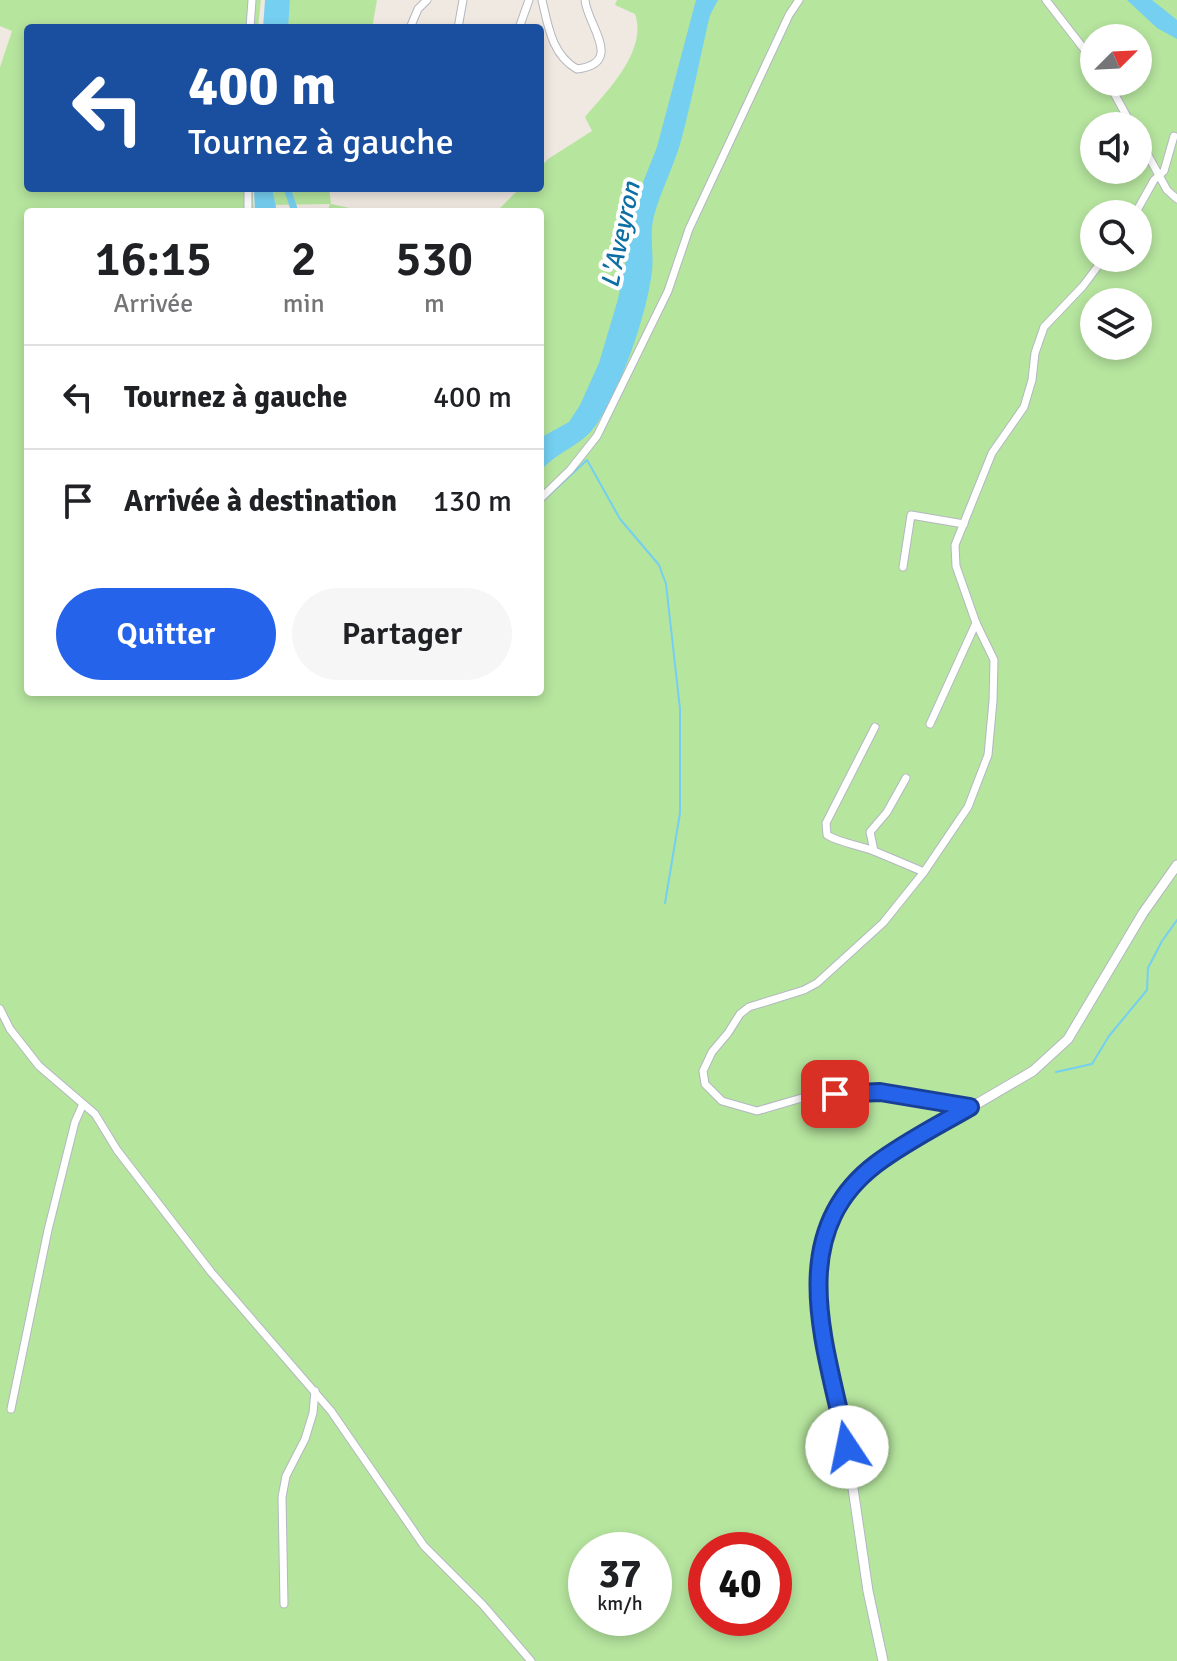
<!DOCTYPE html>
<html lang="fr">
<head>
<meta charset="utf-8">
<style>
  :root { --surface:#fff; --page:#f6f6f6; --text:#202124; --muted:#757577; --line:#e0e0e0; --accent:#2563eb }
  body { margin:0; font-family:Signika,sans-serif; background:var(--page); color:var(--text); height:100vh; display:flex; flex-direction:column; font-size:30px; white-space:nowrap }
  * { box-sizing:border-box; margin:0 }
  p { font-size:26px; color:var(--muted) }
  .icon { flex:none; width:44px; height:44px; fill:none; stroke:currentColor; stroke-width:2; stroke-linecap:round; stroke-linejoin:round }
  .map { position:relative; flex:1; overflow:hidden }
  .side { position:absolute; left:24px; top:208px; width:520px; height:488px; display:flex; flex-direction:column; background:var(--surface); border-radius:8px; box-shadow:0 4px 12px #0003 }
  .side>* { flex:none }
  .guide { position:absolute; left:24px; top:24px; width:520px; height:168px; border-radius:8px; box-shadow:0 4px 12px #0003; background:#1a4fa0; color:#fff; overflow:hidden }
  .needle { width:52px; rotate:66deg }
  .fabs { position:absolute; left:1080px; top:24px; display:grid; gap:16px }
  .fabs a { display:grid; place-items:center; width:72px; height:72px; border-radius:50%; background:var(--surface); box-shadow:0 4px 12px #0003; font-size:40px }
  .speed { position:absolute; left:568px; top:1532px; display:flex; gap:16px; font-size:40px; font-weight:700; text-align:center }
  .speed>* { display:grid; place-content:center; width:104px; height:104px; border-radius:50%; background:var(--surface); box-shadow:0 4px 12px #0003; line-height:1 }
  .speed small { font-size:20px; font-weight:400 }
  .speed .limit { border:12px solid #d22; background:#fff; color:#111 }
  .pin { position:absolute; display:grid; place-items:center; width:68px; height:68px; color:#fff; margin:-34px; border-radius:16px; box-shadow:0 4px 12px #0006 }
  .me { position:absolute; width:88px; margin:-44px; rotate:349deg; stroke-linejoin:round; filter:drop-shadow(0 0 6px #0008) }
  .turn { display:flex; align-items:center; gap:28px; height:168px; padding:0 32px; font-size:36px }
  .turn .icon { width:104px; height:104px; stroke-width:2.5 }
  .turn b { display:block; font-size:56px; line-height:68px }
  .eta { display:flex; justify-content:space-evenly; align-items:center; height:136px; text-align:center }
  .eta b { font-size:48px; font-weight:600; line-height:56px }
  .action { display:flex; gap:16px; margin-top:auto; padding:16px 32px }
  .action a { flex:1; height:92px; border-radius:48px; background:var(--accent); color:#fff; font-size:32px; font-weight:600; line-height:92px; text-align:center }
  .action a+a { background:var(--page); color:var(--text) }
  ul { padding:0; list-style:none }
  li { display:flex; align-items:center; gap:24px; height:104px; padding:0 32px; border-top:2px solid var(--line) }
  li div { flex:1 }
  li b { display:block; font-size:30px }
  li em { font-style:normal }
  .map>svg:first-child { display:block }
  .green { fill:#b6e59e; fill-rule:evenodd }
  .water { fill:#75cff0 }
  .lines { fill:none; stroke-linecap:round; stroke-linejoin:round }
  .stream { stroke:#75cff0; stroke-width:2 }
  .canal { stroke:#75cff0; stroke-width:7 }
  .minor-casing { stroke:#b4b7c1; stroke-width:9 }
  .tertiary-casing { stroke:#b4b7c1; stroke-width:11 }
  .minor { stroke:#fff; stroke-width:7 }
  .tertiary { stroke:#fff; stroke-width:9 }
  .route-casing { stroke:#184099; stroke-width:20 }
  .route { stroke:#2563eb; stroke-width:14 }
  .labels { text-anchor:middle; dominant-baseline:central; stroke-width:8; stroke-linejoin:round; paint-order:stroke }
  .water-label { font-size:26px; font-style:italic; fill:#0d6fa3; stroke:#fff }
</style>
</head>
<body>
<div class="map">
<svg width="1177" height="1661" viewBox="0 0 1177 1661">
  <rect width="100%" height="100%" fill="#efe9e1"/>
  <g class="green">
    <path d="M0,0H261L258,28H28V188H252L254,212H28V692H540V212H496L520,188H540V168L548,159L592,131L585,117C607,91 648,51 635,14L615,5L617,0H1177V1661H0V67L12,31L0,26ZM1094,38H1138V82H1094ZM1094,126H1138V170H1094ZM1094,214H1138V258H1094ZM1094,302H1138V346H1094ZM586,1550H654V1618H586ZM706,1550H774V1618H706Z"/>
    <path d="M290,0H377L372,28H287Z"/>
    <path d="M272,188H329L331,204L368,212H327L330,204L275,205Z"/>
  </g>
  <g class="water">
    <path d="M265,0H290L288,28H263Z"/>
    <path d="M696,0H718L710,15C700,57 692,100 681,141C674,166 661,190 654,216C649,235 654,252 652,271C647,314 621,389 596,425C582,446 555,452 540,472V438L569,422L580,405L599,363L618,299L640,190L657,147Z"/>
    <path d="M1127,0H1152L1177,20V39L1157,28Z"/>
    <path d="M254,188H272L277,212H255Z"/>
  </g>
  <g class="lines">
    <g class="stream">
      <path d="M545,499L587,460L620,519L659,565L666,584L680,709V813L665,903"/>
      <path d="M1056,1072L1092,1064L1109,1036L1147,990L1148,968L1162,941L1177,920"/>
    </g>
    <path class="canal" d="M287,188L295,212"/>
    <g class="minor-casing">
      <g id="minor">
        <path d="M542,0C548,26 552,55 577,69C625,63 587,25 585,0"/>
        <path d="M1046,0L1094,62"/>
        <path d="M250,28L252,0"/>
        <path d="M410,28L418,9L427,0"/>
        <path d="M458,28L463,0"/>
        <path d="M519,28L529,0"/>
        <path d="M1108,82L1132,126"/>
        <path d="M1138,137L1167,190L1177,199"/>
        <path d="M248,188V212"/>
        <path d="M1135,214L1154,180L1164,171L1174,136"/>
        <path d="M540,499L570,470L597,436L668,291L689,229L789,15L799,0"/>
        <path d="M903,567L911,515L964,524"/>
        <path d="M930,724L976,623"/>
        <path d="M906,778L887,812L870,832L874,851L924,872"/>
        <path d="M874,851C859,845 840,843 827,835L826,823L875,727"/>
        <path d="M0,1009L10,1029L39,1066L95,1114L117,1150L211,1272L331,1411L424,1546L483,1605L531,1661"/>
        <path d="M970,1107L880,1092L812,1095L757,1111L722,1101L705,1084L703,1071L712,1052L728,1033L740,1014L749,1007L804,990L817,983L883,923L924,872L968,807L988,755L993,701L994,660L976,623L956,566L955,545L992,453L1024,407L1032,380L1035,353L1044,327L1083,286L1104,258"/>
        <path d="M11,1409L48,1230L75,1122L83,1104"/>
        <path d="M284,1604L282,1497L286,1476L305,1439L313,1413L315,1391"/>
      </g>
    </g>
    <g class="tertiary-casing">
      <path id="tertiary" d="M883,1661L868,1591L847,1447L820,1317L818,1262L823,1239L831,1217L843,1198L876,1163L1033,1071L1068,1039L1143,913L1177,865"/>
    </g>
    <use href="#minor" class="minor"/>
    <use href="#tertiary" class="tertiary"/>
  </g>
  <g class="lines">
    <g class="route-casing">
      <path id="route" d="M835,1094L880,1092L970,1107C939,1125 905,1142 876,1164C781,1236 828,1351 847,1447"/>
    </g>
    <use href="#route" class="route"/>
  </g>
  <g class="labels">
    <g class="water-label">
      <text transform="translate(621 235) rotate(-78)">L'Aveyron</text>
    </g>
  </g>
</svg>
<div class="fabs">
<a><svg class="needle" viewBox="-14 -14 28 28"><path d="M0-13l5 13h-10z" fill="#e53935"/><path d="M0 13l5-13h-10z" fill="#757577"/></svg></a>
<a><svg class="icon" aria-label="sound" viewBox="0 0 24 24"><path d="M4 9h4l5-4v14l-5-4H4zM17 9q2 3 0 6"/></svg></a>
<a><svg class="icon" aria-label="search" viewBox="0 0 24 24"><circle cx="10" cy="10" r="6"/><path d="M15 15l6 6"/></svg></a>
<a><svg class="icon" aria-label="layers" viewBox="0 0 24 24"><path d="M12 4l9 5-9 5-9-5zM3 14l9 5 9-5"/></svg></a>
</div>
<div class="speed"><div>37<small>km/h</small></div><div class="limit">40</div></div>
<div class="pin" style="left:835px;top:1094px;background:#d93025"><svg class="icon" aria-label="arrive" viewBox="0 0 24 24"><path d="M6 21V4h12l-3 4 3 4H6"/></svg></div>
<svg class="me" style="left:847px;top:1447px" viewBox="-20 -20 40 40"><circle r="19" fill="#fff"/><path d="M0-13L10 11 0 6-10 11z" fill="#2563eb"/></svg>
<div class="guide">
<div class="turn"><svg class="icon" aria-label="left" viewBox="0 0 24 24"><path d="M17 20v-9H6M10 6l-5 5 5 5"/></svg><div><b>400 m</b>Tournez à gauche</div></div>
</div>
<section class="side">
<div class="eta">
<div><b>16:15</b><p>Arrivée</p></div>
<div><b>2</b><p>min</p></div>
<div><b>530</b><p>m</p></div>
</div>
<ul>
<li><svg class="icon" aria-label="left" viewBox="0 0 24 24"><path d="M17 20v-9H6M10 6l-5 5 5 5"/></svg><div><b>Tournez à gauche</b></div><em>400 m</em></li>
<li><svg class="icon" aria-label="arrive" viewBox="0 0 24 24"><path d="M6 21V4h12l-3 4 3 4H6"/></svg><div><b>Arrivée à destination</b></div><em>130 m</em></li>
</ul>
<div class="action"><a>Quitter</a><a>Partager</a></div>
</section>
</div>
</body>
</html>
